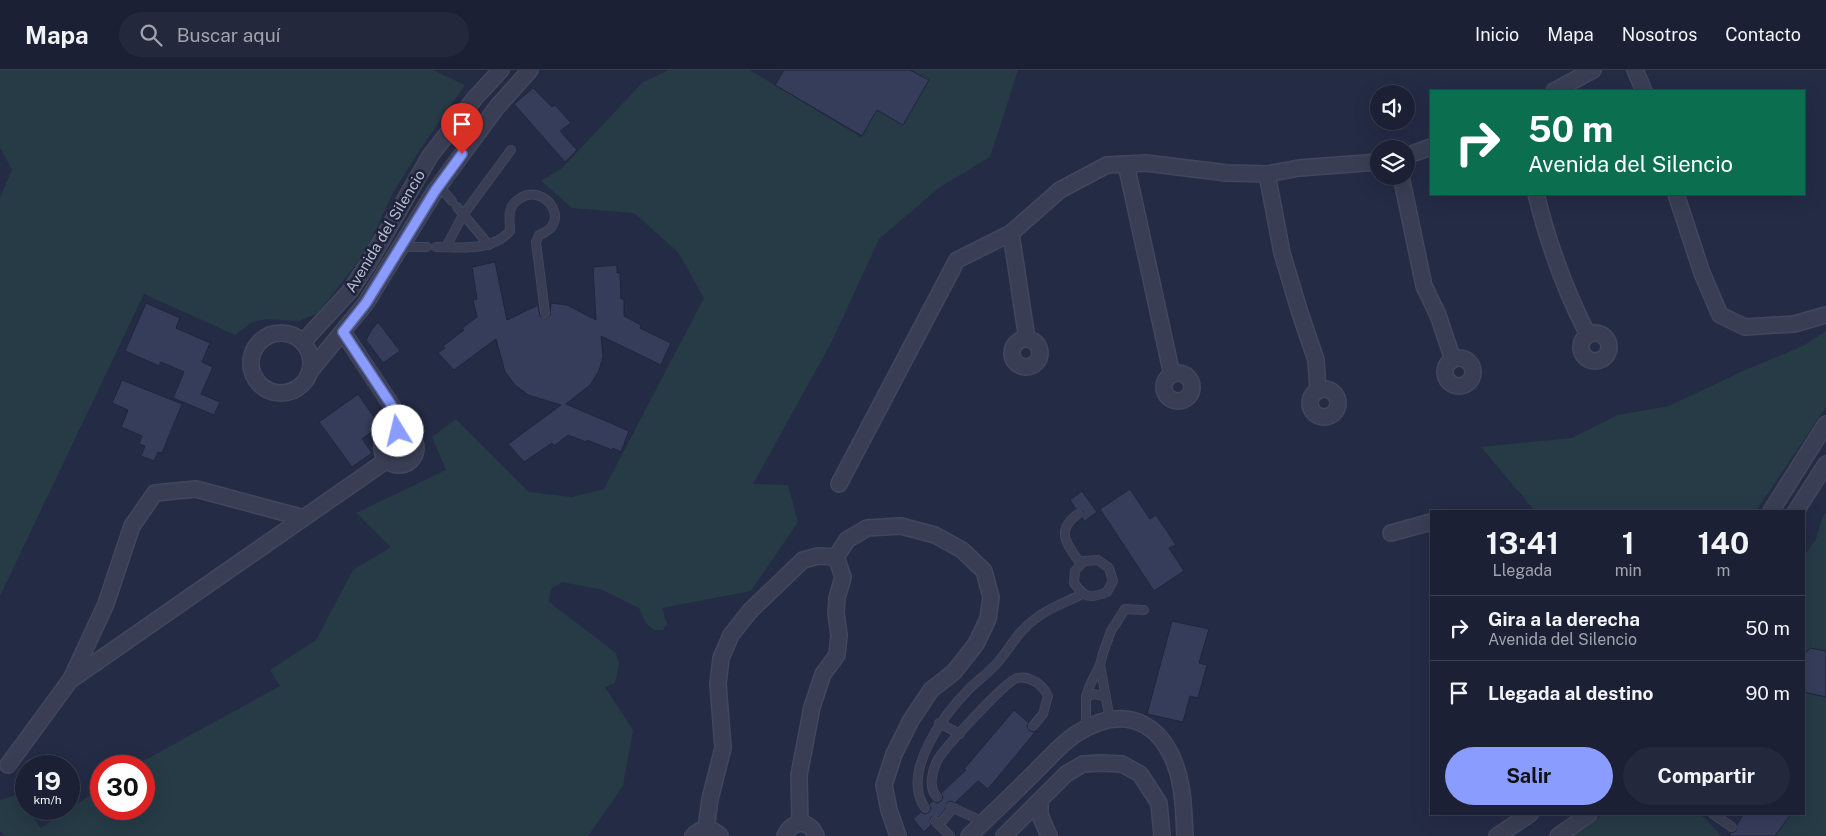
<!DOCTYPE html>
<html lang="es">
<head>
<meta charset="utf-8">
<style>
  :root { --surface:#1b2034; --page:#24283c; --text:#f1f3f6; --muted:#a0a3ac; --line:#393e4f; --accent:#8a9dff }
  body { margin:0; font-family:"Public Sans",sans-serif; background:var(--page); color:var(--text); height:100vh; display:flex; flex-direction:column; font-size:19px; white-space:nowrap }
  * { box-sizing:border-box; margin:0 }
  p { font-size:16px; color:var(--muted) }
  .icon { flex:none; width:28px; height:28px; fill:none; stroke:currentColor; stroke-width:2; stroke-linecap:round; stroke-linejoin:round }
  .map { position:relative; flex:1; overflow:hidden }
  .drawer { position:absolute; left:1430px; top:440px; width:375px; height:305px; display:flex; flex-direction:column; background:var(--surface); border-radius:0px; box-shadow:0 5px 20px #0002,0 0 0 1px var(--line) }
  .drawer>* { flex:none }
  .top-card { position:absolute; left:1430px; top:20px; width:375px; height:105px; border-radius:0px; box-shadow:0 5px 20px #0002,0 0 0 1px var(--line); background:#0b6e4f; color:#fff; overflow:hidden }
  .fabs { position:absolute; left:1370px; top:15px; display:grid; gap:10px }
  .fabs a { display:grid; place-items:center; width:45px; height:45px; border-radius:50%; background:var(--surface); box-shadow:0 5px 20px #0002,0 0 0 1px var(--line); font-size:25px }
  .speed { position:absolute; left:15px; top:685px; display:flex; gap:10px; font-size:25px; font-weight:700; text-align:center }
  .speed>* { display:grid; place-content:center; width:65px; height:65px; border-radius:50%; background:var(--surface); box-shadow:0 5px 20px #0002,0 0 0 1px var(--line); line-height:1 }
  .speed small { font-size:12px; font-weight:400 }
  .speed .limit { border:8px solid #d22; background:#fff; color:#111 }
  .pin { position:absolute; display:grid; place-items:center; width:42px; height:42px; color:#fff; margin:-51px -21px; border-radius:50% 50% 50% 0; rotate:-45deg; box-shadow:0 0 5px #0007 }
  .pin .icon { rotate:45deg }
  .me { position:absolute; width:55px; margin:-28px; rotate:351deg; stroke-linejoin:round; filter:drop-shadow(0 0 4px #0008) }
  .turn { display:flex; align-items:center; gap:18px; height:105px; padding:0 15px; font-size:22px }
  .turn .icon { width:65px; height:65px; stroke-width:2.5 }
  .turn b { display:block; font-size:35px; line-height:42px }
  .eta { display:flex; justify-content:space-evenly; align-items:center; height:85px; text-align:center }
  .eta b { font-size:30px; font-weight:700; line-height:35px }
  .primary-button { display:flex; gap:10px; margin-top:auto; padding:10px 15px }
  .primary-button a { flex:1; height:58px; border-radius:30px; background:var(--accent); color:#111; font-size:20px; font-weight:700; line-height:58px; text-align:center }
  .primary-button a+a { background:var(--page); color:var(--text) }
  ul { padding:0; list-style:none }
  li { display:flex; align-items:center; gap:15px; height:65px; padding:0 15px; border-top:1px solid var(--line) }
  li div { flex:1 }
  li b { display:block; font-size:19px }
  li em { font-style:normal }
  header { display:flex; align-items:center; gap:30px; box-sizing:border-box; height:70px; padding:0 25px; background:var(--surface); border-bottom:1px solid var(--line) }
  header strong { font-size:24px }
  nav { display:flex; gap:28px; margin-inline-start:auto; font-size:18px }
  .search { width:350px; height:45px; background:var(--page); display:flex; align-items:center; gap:12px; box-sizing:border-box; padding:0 18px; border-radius:28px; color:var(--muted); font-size:19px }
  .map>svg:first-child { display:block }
  .green { fill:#263b46 }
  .building { fill:#363d5b; stroke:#1f253b }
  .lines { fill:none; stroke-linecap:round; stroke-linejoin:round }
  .lane-casing { stroke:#42475d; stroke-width:10 }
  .street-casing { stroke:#42475d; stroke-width:18 }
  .lane { stroke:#393e54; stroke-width:8 }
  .street { stroke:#393e54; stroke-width:15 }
  .route-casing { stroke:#5a66a6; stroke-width:12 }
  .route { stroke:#8a9dff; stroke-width:9 }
  .labels { text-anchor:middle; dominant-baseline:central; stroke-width:5; stroke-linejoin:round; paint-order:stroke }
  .street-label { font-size:15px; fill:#b6bace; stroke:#1d233a }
</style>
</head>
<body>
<header>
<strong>Mapa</strong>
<div class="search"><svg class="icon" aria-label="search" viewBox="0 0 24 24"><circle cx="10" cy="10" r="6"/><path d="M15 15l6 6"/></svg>Buscar aquí</div>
<nav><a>Inicio</a><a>Mapa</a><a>Nosotros</a><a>Contacto</a></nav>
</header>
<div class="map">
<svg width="1826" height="766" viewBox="0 0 1826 766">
  <rect width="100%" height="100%" fill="#242b45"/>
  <g class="green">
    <path d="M0,0H433L465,15L421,78L393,123L365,183L317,244L298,251L266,249L253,252L235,265L144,224L0,526V128L12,100L0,77Z"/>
    <path d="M669,0H750L861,67L901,0H1018L990,87L940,117L879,169L831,273L753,414L788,415L798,452L751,521L662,538L667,554L663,560H654L646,553L639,538L603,520L562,512L551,519L549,532L616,583L619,594L615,613L605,617L633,660L623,716L588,766H5L0,761V730L16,725L41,758L101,718V739H144V696H134L280,616L270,600L316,570L353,500L391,477L356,443L446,400L432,367L456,349L529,422L572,427L604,419L704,228L678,182L634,143L572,138L541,111L562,98L643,12Z"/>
    <path d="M1826,261V337L1756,441H1535L1481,377L1572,368L1618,345L1669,336L1743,301L1803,276Z"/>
    <path d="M1826,442V766H1775L1791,744H1804V486L1816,469L1822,448Z"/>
    <path d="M1603,744H1699L1706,749L1721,766H1574Z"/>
  </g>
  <g class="building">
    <path d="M784,0H910L929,10L903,55L877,40L862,66L775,15Z"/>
    <path d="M533,18L552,37L555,35L571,53L560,61L577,80L565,92L514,34Z"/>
    <path d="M495,192L507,250L538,235L540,246L546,248L550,245L551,233L567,235L596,250L593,197L617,195V203H620L621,229H624V246L641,255L640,258L671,273L661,295L601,266L603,286L599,301L590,315L566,334L629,361L621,382L613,378L612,380L587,370L586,372L568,365L554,376L552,373L524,392L508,374L561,335L528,325L515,315L505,302L496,269L454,300L438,283L445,278L443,276L464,260L462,258L477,247L473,230L477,229L472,197Z"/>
    <path d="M146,233L180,248L176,258L210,273L202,292L213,297L201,324L220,332L214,345L173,328L184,302L161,292L159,296L125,281Z"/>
    <path d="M378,252L400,281L383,293L366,270L371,261Z"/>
    <path d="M122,310L182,334L162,383L158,382L154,391L141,386L145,376L139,374L142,366L121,357L128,340L112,333Z"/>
    <path d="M358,324L380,356L362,369L372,383L352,397L319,352Z"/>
    <path d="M1130,419L1150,449L1156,445L1176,475L1169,478L1184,501L1154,521L1100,439Z"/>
    <path d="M1082,421L1097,442L1085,451L1082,448L1083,441L1076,439L1070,430Z"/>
    <path d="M1172,551L1209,559L1199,593L1207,595L1198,628L1190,626L1183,652L1147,644Z"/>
    <path d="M1810,578L1826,581V627L1804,622V585Z"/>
    <path d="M1014,640L1029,653L1027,656L1029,660L1033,662L1037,660L988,719L978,711L955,733L951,731L947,733L946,738L939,747H931L930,750L931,755L924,762L913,749L921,742L925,744L929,742L931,738L929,734L933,731L937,733L941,731L943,727L941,723L966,700L964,699Z"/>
    <path d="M1744,744H1791L1775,766H1729L1731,763L1736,761L1737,754Z"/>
  </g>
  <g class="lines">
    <g class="lane-casing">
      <g id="lane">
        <path d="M439,116L452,131"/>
        <path d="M457,137L489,175"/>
        <path d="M402,177H427"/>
        <path d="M436,177C460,177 492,182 510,161C510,155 509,148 510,142C511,136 514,132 519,129C544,111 574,153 539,165L536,172L545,243"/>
        <path d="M446,177L463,145L511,80"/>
        <path d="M1078,444C1054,461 1068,476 1081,494"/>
        <path d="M1098,490L1109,498L1113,511L1107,522C1090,529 1085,528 1074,513L1075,501L1084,491Z"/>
        <path d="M1100,595L1110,650"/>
        <path d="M1086,627L1094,624L1106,627"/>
        <path d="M939,653L960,664"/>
        <path d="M1086,658V627L1089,617L1100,595L1103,583L1111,561L1125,539L1144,540"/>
        <path d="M937,727C928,718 932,701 937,691C943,679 1006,611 1017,608C1030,605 1043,615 1048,626L1043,644L1033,656"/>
        <path d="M951,737L984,752"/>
        <path d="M925,738C900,702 945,643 970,618C979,609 990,602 998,592C1010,578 1019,560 1035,549C1048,538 1067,532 1082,524"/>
        <path d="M1713,744L1732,757"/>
        <path d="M935,751L950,766"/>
        <path d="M939,755L953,738"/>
      </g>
    </g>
    <g class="street-casing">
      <g id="street">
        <path d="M1635,0L1644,21"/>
        <path d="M1554,21L1593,0"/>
        <path d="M1406,86L1431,77"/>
        <path d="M1126,94L1172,305"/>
        <path d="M1267,104L1282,183L1300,243L1316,290L1318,321"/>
        <path d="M1401,106L1424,216L1438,245L1453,290"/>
        <path d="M1536,124C1548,173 1565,220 1588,265"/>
        <path d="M1676,124L1702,203L1720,245L1745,257L1794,254L1826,245"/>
        <path d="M1011,163L1027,269"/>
        <path d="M343,262L400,348L397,361"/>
        <circle cx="1595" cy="277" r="14"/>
        <circle cx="281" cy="293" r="30"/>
        <circle cx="1026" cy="283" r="14"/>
        <path d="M303,272L350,221L368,194L430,86L475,28L501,0"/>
        <circle cx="1459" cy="302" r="14"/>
        <path d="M311,300L366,233L435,121L497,37L530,0"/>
        <circle cx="1178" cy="317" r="14"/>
        <circle cx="1324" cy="333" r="14"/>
        <circle cx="399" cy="378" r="17"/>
        <path d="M839,414L957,190L1011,163L1060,120L1107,95L1146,93L1227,103L1267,104L1299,98L1379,92"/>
        <path d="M1771,441L1826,354"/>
        <path d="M1796,441L1826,394"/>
        <path d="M1391,463L1431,452"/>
        <path d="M72,609L387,390"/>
        <path d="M8,695L71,609L106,534L132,456L155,423L196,419L304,448"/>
        <path d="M1040,730V745L1049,766"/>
        <path d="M800,753L799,705L812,637L823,604L837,585L839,565L836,543L837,528L843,507L836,487L847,470L867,458L901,456L935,465L962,480L984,501L991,527L988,549L976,574L954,602L931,620L911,650L894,684L884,715L889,740L898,766"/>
        <path d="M706,759L710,729L723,678L718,614L721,588L731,565L750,541L803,490L818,486L836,487"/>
        <path d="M693,766C702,757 712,757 720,766"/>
        <path d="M785,766C791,750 810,749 816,766"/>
        <path d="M969,766C992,744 1015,722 1037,700C1049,688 1062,673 1076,664C1130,629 1171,658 1181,717C1184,733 1184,750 1185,766"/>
        <path d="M1004,766L1066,704L1083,694L1101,693L1122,694L1140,704L1159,733L1162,766"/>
        <path d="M1497,766L1530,744"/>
        <path d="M1558,766L1589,744"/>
      </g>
    </g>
    <use href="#lane" class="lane"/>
    <use href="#street" class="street"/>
  </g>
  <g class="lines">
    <g class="route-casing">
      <path id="route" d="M398,361L397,362L400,348L343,262L366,233L435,121L462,84"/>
    </g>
    <use href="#route" class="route"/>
  </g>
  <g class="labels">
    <g class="street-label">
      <text transform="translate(385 161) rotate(-59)">Avenida del Silencio</text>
    </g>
  </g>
</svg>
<div class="fabs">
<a><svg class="icon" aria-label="sound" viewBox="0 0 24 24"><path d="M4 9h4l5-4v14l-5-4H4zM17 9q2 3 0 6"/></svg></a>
<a><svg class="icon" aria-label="layers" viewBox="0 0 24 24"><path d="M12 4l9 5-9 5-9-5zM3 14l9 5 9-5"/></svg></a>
</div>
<div class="speed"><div>19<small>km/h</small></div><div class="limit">30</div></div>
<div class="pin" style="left:462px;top:84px;background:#d93025"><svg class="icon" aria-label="arrive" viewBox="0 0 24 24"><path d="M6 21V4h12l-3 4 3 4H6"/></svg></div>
<svg class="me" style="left:398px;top:361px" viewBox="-20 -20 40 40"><circle r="19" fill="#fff"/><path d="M0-13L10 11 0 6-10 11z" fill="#8a9dff"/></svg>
<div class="top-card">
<div class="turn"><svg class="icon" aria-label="right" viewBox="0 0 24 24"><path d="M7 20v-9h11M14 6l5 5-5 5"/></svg><div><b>50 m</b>Avenida del Silencio</div></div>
</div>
<section class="drawer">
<div class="eta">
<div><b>13:41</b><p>Llegada</p></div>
<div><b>1</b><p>min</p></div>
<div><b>140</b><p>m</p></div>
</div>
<ul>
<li><svg class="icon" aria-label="right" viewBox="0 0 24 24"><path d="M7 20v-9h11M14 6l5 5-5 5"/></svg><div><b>Gira a la derecha</b><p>Avenida del Silencio</p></div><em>50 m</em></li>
<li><svg class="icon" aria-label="arrive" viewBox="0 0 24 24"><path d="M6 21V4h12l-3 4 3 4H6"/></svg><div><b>Llegada al destino</b></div><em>90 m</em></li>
</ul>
<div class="primary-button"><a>Salir</a><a>Compartir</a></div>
</section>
</div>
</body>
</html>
